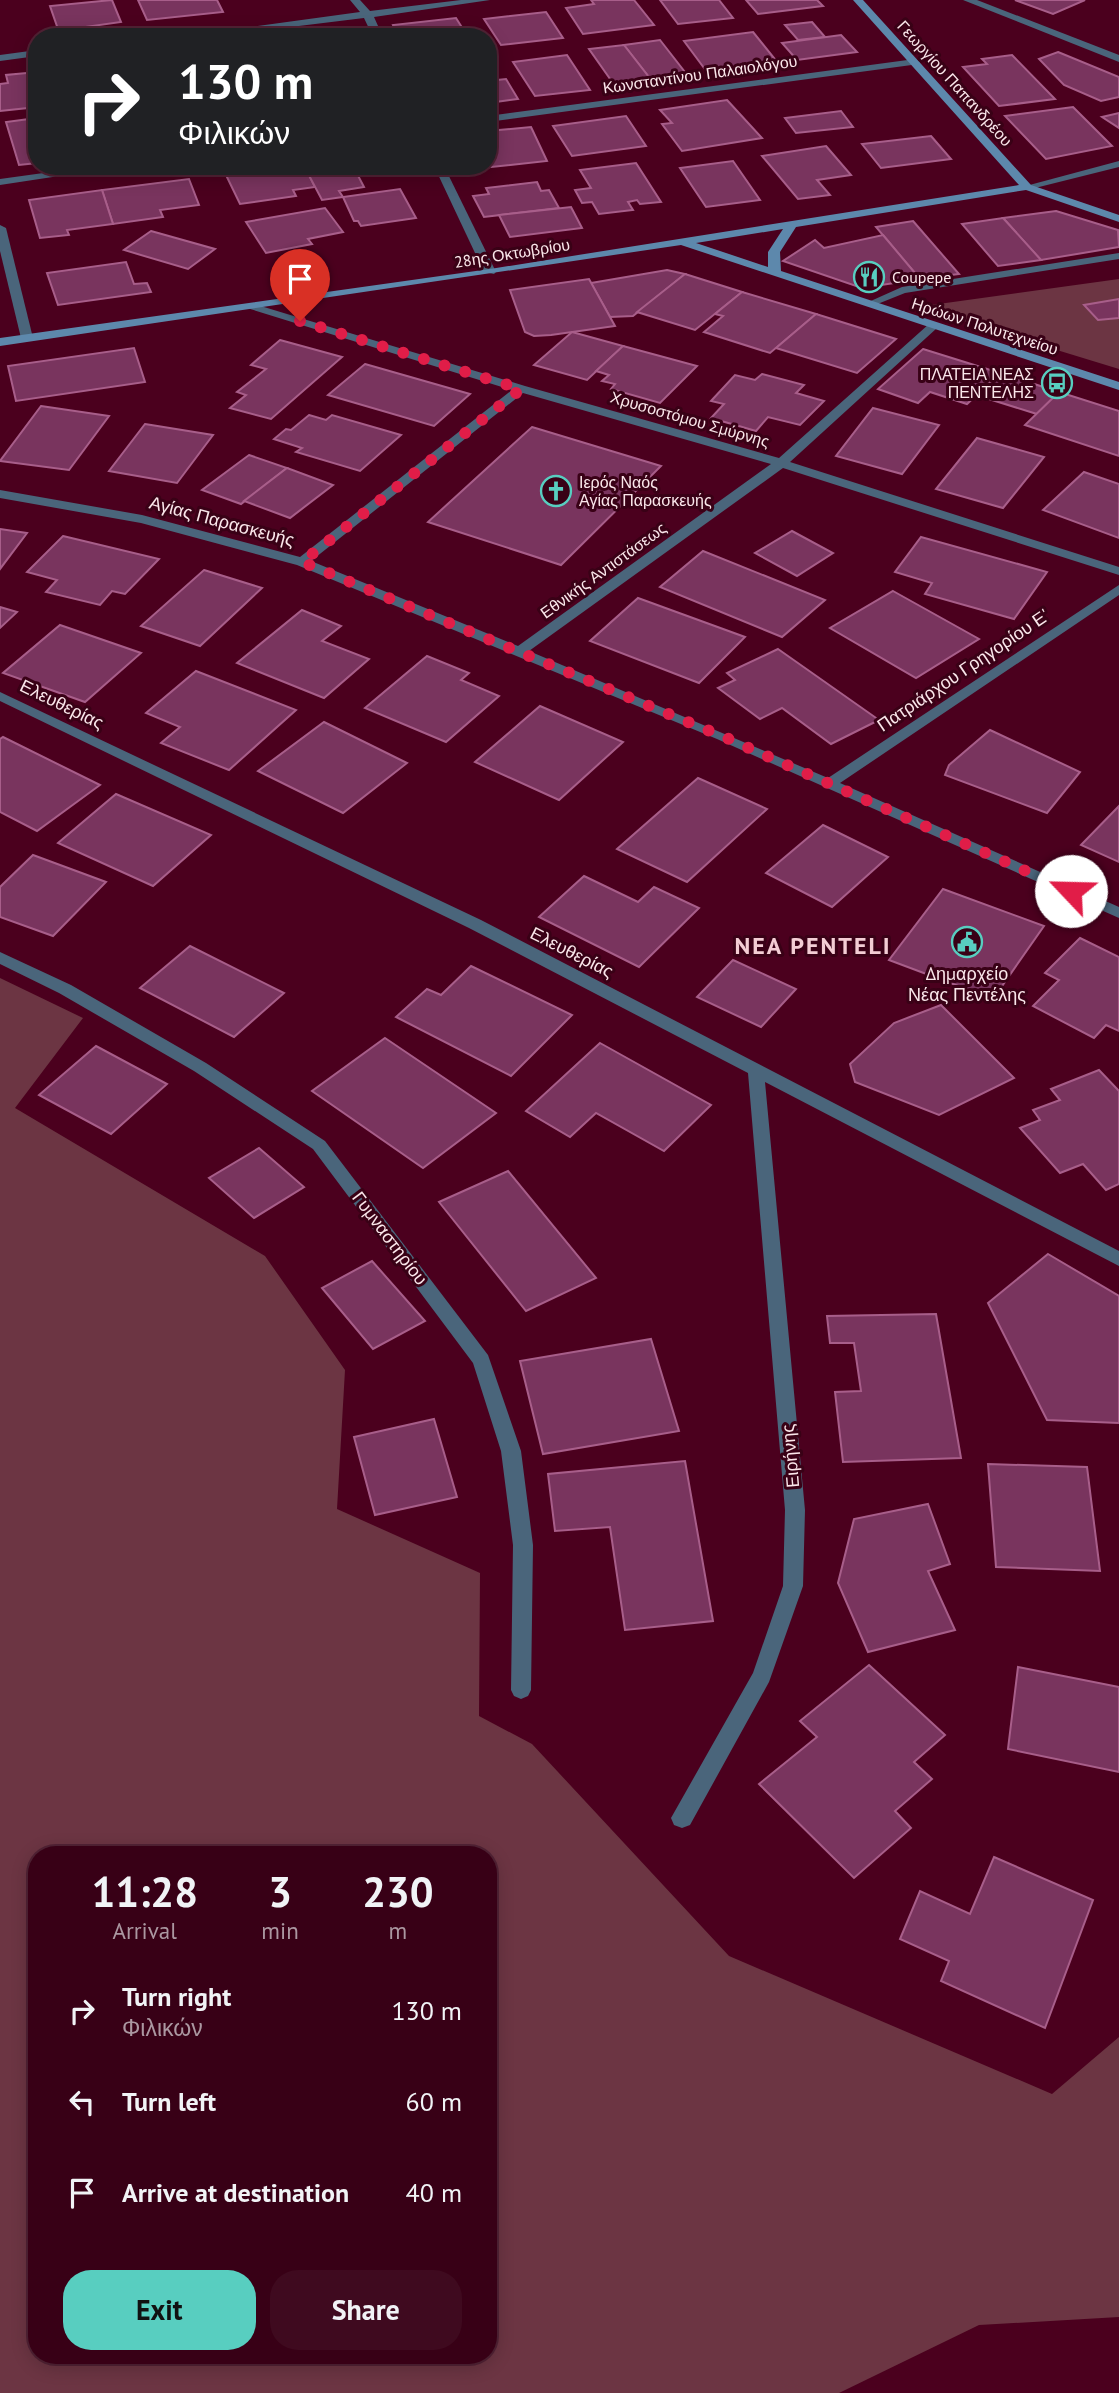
<!DOCTYPE html>
<html lang="en">
<head>
<meta charset="utf-8">
<style>
  :root { --surface:#380016; --page:#3f0a1f; --text:#f1f3f6; --muted:#ab97a1; --line:#522235; --accent:#58cec0 }
  body { margin:0; font-family:"PT Sans",sans-serif; background:var(--page); color:var(--text); height:100vh; display:flex; flex-direction:column; font-size:26px; white-space:nowrap }
  * { box-sizing:border-box; margin:0 }
  p { font-size:23px; color:var(--muted) }
  .icon { flex:none; width:38px; height:38px; fill:none; stroke:currentColor; stroke-width:2; stroke-linecap:round; stroke-linejoin:round }
  .map { position:relative; flex:1; overflow:hidden }
  .side { position:absolute; left:28px; top:1846px; width:469px; height:518px; display:flex; flex-direction:column; background:var(--surface); border-radius:28px; box-shadow:0 4px 18px #0003,0 0 0 2px var(--line) }
  .side>* { flex:none }
  .guide { position:absolute; left:28px; top:28px; width:469px; height:147px; border-radius:28px; box-shadow:0 4px 18px #0003,0 0 0 2px var(--line); background:#202124; color:#fff; overflow:hidden }
  .pin { position:absolute; display:grid; place-items:center; width:60px; height:60px; color:#fff; margin:-72px -30px; border-radius:50% 50% 50% 0; rotate:-45deg; box-shadow:0 0 7px #0007 }
  .pin .icon { rotate:45deg }
  .me { position:absolute; width:77px; margin:-38px; rotate:294deg; stroke-linejoin:round; filter:drop-shadow(0 0 5px #0008) }
  .turn { display:flex; align-items:center; gap:24px; height:147px; padding:0 35px; font-size:32px }
  .turn .icon { width:91px; height:91px; stroke-width:2.5 }
  .turn b { display:block; font-size:49px; line-height:60px }
  .eta { display:flex; justify-content:space-evenly; align-items:center; height:119px; text-align:center }
  .eta b { font-size:42px; font-weight:700; line-height:49px }
  .button { display:flex; gap:14px; margin-top:auto; padding:14px 35px }
  .button a { flex:1; height:80px; border-radius:28px; background:var(--accent); color:#111; font-size:28px; font-weight:700; line-height:80px; text-align:center }
  .button a+a { background:var(--page); color:var(--text) }
  ul { padding:0; list-style:none }
  li { display:flex; align-items:center; gap:21px; height:91px; padding:0 35px }
  li div { flex:1 }
  li b { display:block; font-size:26px }
  li em { font-style:normal }
  .map>svg:first-child { display:block }
  .green { fill:#6c3543; fill-rule:evenodd }
  .building { fill:#79345e; stroke:#a85e8a; stroke-width:2 }
  .lines { fill:none; stroke-linecap:round; stroke-linejoin:round }
  .street { fill:#4a657b; fill-rule:evenodd }
  .secondary { fill:#5d88ac; fill-rule:evenodd }
  .route { stroke:#e11d48; stroke-width:12; stroke-dasharray:0 21.6 }
  .labels { text-anchor:middle; dominant-baseline:central; stroke-width:6; stroke-linejoin:round; paint-order:stroke }
  .far-street-label { font-size:16px; fill:#fae6ea; stroke:#390116 }
  .far-poi-label { font-size:16px; fill:#fae6ea; stroke:#390116; text-anchor:start }
  .street-label { font-size:18px; fill:#fae6ea; stroke:#390116 }
  .poi-label { font-size:18px; fill:#fae6ea; stroke:#390116 }
  .district-label { font-size:24px; font-weight:bold; letter-spacing:2px; fill:#f3cdd4; stroke:#390116 }
</style>
</head>
<body>
<div class="map">
<svg width="1119" height="2393" viewBox="0 0 1119 2393">
  <rect width="100%" height="100%" fill="#4b001e"/>
  <g class="green">
    <path d="M1119,279V369L917,307Z"/>
    <path d="M0,978L83,1018L15,1108L265,1256L345,1370L337,1509L480,1573L479,1716L532,1744L729,1956L1052,2094L1119,2037V2317L979,2325L839,2393H0ZM37,1855H488V2356H37Z"/>
  </g>
  <g class="building">
    <path d="M112,0L121,22L85,27L87,32L60,35L50,6Z"/>
    <path d="M138,0H217L223,12L147,20Z"/>
    <path d="M591,0H634L654,25L583,34L566,8L594,4Z"/>
    <path d="M660,0H719L733,18L678,24Z"/>
    <path d="M746,0H817L823,6L758,14Z"/>
    <path d="M1015,0H1085L1053,14Z"/>
    <path d="M546,12L563,38L501,45L484,19Z"/>
    <path d="M456,18L468,37H399L393,25Z"/>
    <path d="M812,22L825,37L798,40L785,25Z"/>
    <path d="M753,32L778,63L707,72L684,41Z"/>
    <path d="M841,35L857,52L797,60L782,43Z"/>
    <path d="M660,40L688,76L652,81L624,45Z"/>
    <path d="M624,45L652,81L615,86L589,49Z"/>
    <path d="M1058,52L1119,77V97L1101,101L1064,85L1039,59Z"/>
    <path d="M567,55L590,90L535,96L513,62Z"/>
    <path d="M1012,55L1055,99L999,106L963,67L987,64L982,59Z"/>
    <path d="M37,72V107L0,111V84L8,83L6,75Z"/>
    <path d="M506,79L518,99L488,103V81Z"/>
    <path d="M727,100L762,138L682,151L662,124L672,123L660,110Z"/>
    <path d="M1073,107L1112,146L1046,159L1005,116Z"/>
    <path d="M841,111L853,127L796,133L785,118Z"/>
    <path d="M1119,113V128L1102,117Z"/>
    <path d="M626,116L646,146L572,156L553,126Z"/>
    <path d="M37,118V163L19,165L6,122Z"/>
    <path d="M531,127L547,161L463,170L461,166H488V131Z"/>
    <path d="M931,136L951,159L881,168L862,144Z"/>
    <path d="M826,146L851,175L817,180L830,195L798,199L762,156Z"/>
    <path d="M733,161L760,200L706,207L680,168Z"/>
    <path d="M636,163L661,202L640,204L637,200L628,202L633,210L599,214L592,202L582,203L575,190L591,188L580,170Z"/>
    <path d="M271,166H284L287,173L307,171L315,187L293,190L296,196L240,204L225,173Z"/>
    <path d="M304,166H353L364,187L339,191L343,197L322,200Z"/>
    <path d="M189,179L199,205L160,210L163,217L113,224L102,190Z"/>
    <path d="M537,182L541,191L549,190L559,208L484,217L473,196L489,194L486,188Z"/>
    <path d="M400,189L416,218L361,226L358,221H354L343,197Z"/>
    <path d="M102,190L113,224L67,230L69,235L40,238L29,200Z"/>
    <path d="M571,207L582,228L510,237L499,215Z"/>
    <path d="M325,208L343,232L308,239L312,244L266,253L246,222Z"/>
    <path d="M1056,211L1118,230L1119,247L1041,260L1003,218Z"/>
    <path d="M1003,218L1041,260L998,266L962,224Z"/>
    <path d="M913,221L959,274L920,279L876,227Z"/>
    <path d="M151,231L215,249L188,269L124,250Z"/>
    <path d="M883,235L920,279L862,288L783,261L815,240L824,248Z"/>
    <path d="M126,262L134,284L147,283L151,292L58,305L47,273Z"/>
    <path d="M667,270L685,274L633,316L610,317L591,283Z"/>
    <path d="M685,274L742,292L695,330L637,312Z"/>
    <path d="M589,279L615,326L551,335L534,336L525,332L510,290Z"/>
    <path d="M742,292L816,314L770,353L704,332L723,316L715,314Z"/>
    <path d="M1119,299V318L1098,320L1084,305Z"/>
    <path d="M816,314L896,339L857,373L776,348Z"/>
    <path d="M572,332L623,346L587,380L534,365Z"/>
    <path d="M280,340L342,357L271,419L230,408L246,395L237,392L266,369L251,365Z"/>
    <path d="M623,346L697,366L660,403L611,389L615,384L602,381L609,375L596,371Z"/>
    <path d="M134,348L145,382L16,401L8,366Z"/>
    <path d="M923,349L1000,373L967,404L930,392L918,403L878,389Z"/>
    <path d="M365,364L470,394L434,426L328,395Z"/>
    <path d="M1000,373L1059,392L1037,414L976,395Z"/>
    <path d="M762,374L804,385L796,393L824,401L800,425L768,417L756,431L711,418L724,404L711,401L735,375L755,380Z"/>
    <path d="M1059,392L1119,411V456L1025,425Z"/>
    <path d="M41,406L109,416L69,470L0,461Z"/>
    <path d="M873,408L939,425L902,474L836,456Z"/>
    <path d="M309,415L326,420L332,415L401,435L360,471L296,452L302,448L274,439L286,429L291,430Z"/>
    <path d="M145,424L213,435L177,483L109,471Z"/>
    <path d="M532,427L661,466L561,565L428,522Z"/>
    <path d="M977,438L1044,457L1003,508L936,489Z"/>
    <path d="M249,455L287,468L241,504L202,490Z"/>
    <path d="M287,468L333,485L290,518L244,501Z"/>
    <path d="M1084,472L1119,484V538L1043,510Z"/>
    <path d="M0,529L27,533L0,569Z"/>
    <path d="M792,531L833,553L797,576L755,553Z"/>
    <path d="M63,536L159,559L125,594L112,591L100,605L46,592L57,580L27,572Z"/>
    <path d="M921,537L1047,572L1014,619L925,594L932,583L895,572Z"/>
    <path d="M703,551L825,600L782,637L660,587Z"/>
    <path d="M204,570L262,588L200,646L141,626Z"/>
    <path d="M893,591L979,639L916,678L830,628Z"/>
    <path d="M638,598L745,637L699,683L590,641Z"/>
    <path d="M0,607L17,612L0,628Z"/>
    <path d="M302,610L341,626L322,641L369,659L324,698L237,663Z"/>
    <path d="M60,625L141,653L85,702L3,673Z"/>
    <path d="M778,649L879,720L831,744L782,708L760,719L718,688L735,680L727,673Z"/>
    <path d="M427,656L469,673L461,680L499,696L446,742L365,708Z"/>
    <path d="M196,671L296,710L229,770L161,743L180,727L146,713Z"/>
    <path d="M540,706L623,742L559,800L475,762Z"/>
    <path d="M324,722L407,763L343,813L258,771Z"/>
    <path d="M990,730L1080,772L1047,813L945,775L949,765Z"/>
    <path d="M3,737L100,785L37,831L0,812V739Z"/>
    <path d="M698,778L767,809L687,882L617,849Z"/>
    <path d="M116,794L211,835L153,886L58,843Z"/>
    <path d="M1119,806V862L1081,845Z"/>
    <path d="M823,825L888,857L832,907L766,873Z"/>
    <path d="M33,855L106,882L53,936L0,917V887Z"/>
    <path d="M584,876L638,902L654,887L699,908L639,967L539,917Z"/>
    <path d="M943,889L1044,926L993,999L889,960Z"/>
    <path d="M1080,938L1119,957V1031L1106,1025L1094,1038L1033,1006L1059,980L1045,973Z"/>
    <path d="M190,946L284,993L234,1037L140,988Z"/>
    <path d="M733,960L796,989L761,1027L697,997Z"/>
    <path d="M471,966L572,1015L511,1076L396,1017L427,989L441,995Z"/>
    <path d="M941,1005L1014,1078L939,1115L855,1082L850,1064L894,1023Z"/>
    <path d="M385,1038L496,1113L423,1168L312,1091Z"/>
    <path d="M600,1043L711,1105L664,1151L596,1113L570,1137L526,1111Z"/>
    <path d="M96,1046L167,1084L111,1134L39,1095Z"/>
    <path d="M1099,1070L1119,1091V1184L1106,1190L1083,1164L1060,1173L1020,1128L1040,1120L1033,1110L1060,1100L1051,1089Z"/>
    <path d="M259,1148L304,1187L254,1218L209,1178Z"/>
    <path d="M508,1171L596,1278L526,1311L439,1202Z"/>
    <path d="M1048,1254L1119,1296V1423L1047,1420L988,1303Z"/>
    <path d="M372,1261L425,1321L373,1349L322,1288Z"/>
    <path d="M936,1314L961,1458L843,1462L835,1392L861,1391L854,1343H830L827,1316Z"/>
    <path d="M651,1339L679,1431L543,1454L520,1361Z"/>
    <path d="M434,1419L457,1497L375,1515L354,1437Z"/>
    <path d="M685,1461L713,1621L625,1630L610,1527L555,1531L548,1474Z"/>
    <path d="M988,1464L1087,1467L1100,1571L996,1567Z"/>
    <path d="M928,1504L950,1564L928,1571L955,1630L868,1652L838,1583L854,1519Z"/>
    <path d="M869,1665L945,1735L914,1762L932,1779L895,1811L911,1828L854,1878L759,1784L817,1737L800,1721Z"/>
    <path d="M1018,1667L1119,1687V1772L1008,1749Z"/>
    <path d="M994,1857L1093,1900L1045,2028L941,1981L949,1961L900,1939L920,1891L970,1914Z"/>
  </g>
  <g class="lines">
    <g class="street">
      <path d="M350,0H360L370,11L461,0H490L374,17L383,37H373L364,18L208,37H177L360,12Z"/>
      <path d="M963,0H977L1119,55V62Z"/>
      <path d="M37,50V56L0,61V55Z"/>
      <path d="M915,59L920,62L919,64L488,122V116Z"/>
      <path d="M1119,161V167L1027,190L1022,187Z"/>
      <path d="M94,166H125L0,185V179Z"/>
      <path d="M434,166H444L496,272L494,274L484,272Z"/>
      <path d="M0,225L6,228L33,338L31,341L21,338L0,251Z"/>
      <path d="M1119,253V259L905,293L870,307L864,304L902,287Z"/>
      <path d="M251,303L525,386L779,458L929,324H937V328L790,462L1119,567V575L783,468L529,651L828,778L1119,585V595L840,783L1119,907V918L717,739L297,565L141,523L0,498V490L142,515L300,557L512,390L247,308L245,306ZM523,393L771,464L518,646L311,561Z"/>
      <path d="M0,692L481,920L1119,1251V1266L765,1082L805,1510L803,1586L769,1682L690,1825L682,1828L674,1825L671,1818L753,1673L783,1586L785,1510L748,1073L469,928L0,701Z"/>
      <path d="M0,952L71,985L206,1063L325,1141L488,1355L521,1451L533,1545L531,1690L528,1696L521,1699L514,1696L511,1690L513,1545L501,1451L473,1363L313,1149L194,1071L59,993L0,964Z"/>
    </g>
    <path class="secondary" d="M853,0H863L1031,185L1119,215V222L1026,190L796,227L780,252L781,271L1119,382V390L681,245L0,346V338L490,269L1019,185ZM783,229L768,252V267L696,243Z"/>
  </g>
  <g class="lines">
    <path class="route" d="M300,321L521,389L302,562L722,736L1071,891"/>
  </g>
  <defs>
    <g id="restaurant-ring" transform="scale(1.575)"><circle r="9.5" fill="#390116" stroke="#58cec0" stroke-width="1.5"/><path d="M-5-6h1v4h1v-4h1v4h1v-4h1v5L-1.5 .5V6h-2V.5L-5-1ZM5-6V6H3V1.5H1.5Q1.5-4 5-6Z" fill="#58cec0"/></g>
    <g id="bus-ring" transform="scale(1.575)"><circle r="9.5" fill="#390116" stroke="#58cec0" stroke-width="1.5"/><path d="M-5-6H5V4H4V6H2V4H-2V6H-4V4H-5ZM-3.5-4V0h7V-4ZM-3.5 1.2v1.5H-2V1.2ZM2 1.2v1.5H3.5V1.2Z" fill="#58cec0"/></g>
    <g id="church-ring" transform="scale(1.575)"><circle r="9.5" fill="#390116" stroke="#58cec0" stroke-width="1.5"/><path d="M-1.2-6h2.4v3.5h3.3v2.4h-3.3V6h-2.4V-.1h-3.3v-2.4h3.3Z" fill="#58cec0"/></g>
    <g id="civic-ring" transform="scale(1.575)"><circle r="9.5" fill="#390116" stroke="#58cec0" stroke-width="1.5"/><path d="M-.6-6.5H3V-4.5H.6V-3L4-1V1h2V6H-6V1h2V-1L-.6-3ZM-1.2 2.5V6h2.4V2.5Z" fill="#58cec0"/></g>
  </defs>
  <g fill-rule="evenodd">
    <use href="#restaurant-ring" x="869" y="277"/>
    <use href="#bus-ring" x="1057" y="383"/>
    <use href="#church-ring" x="556" y="491"/>
    <use href="#civic-ring" x="967" y="942"/>
  </g>
  <g class="labels">
    <g class="far-street-label">
      <text transform="translate(700 74) rotate(-8)">Κωνσταντίνου Παλαιολόγου</text>
      <text transform="translate(955 83) rotate(48)">Γεωργίου Παπανδρέου</text>
      <text transform="translate(512 253) rotate(-9)">28ης Οκτωβρίου</text>
      <text transform="translate(985 326) rotate(18)">Ηρώων Πολυτεχνείου</text>
      <text transform="translate(690 419) rotate(16)">Χρυσοστόμου Σμύρνης</text>
      <text transform="translate(603 570) rotate(-36)">Εθνικής Αντιστάσεως</text>
    </g>
    <g class="far-poi-label">
      <text x="892" y="277">Coupepe</text>
      <text x="1034" y="374" text-anchor="end">ΠΛΑΤΕΙΑ ΝΕΑΣ<tspan x="1034" dy="18">ΠΕΝΤΕΛΗΣ</tspan></text>
      <text x="579" y="482">Ιερός Ναός<tspan x="579" dy="18">Αγίας Παρασκευής</tspan></text>
    </g>
    <g class="street-label">
      <text transform="translate(222 521) rotate(15)">Αγίας Παρασκευής</text>
      <text transform="translate(963 670) rotate(-34)">Πατριάρχου Γρηγορίου Ε'</text>
      <text transform="translate(62 704) rotate(26)">Ελευθερίας</text>
      <text transform="translate(572 952) rotate(27)">Ελευθερίας</text>
      <text transform="translate(390 1238) rotate(53)">Γυμναστηρίου</text>
      <text transform="translate(790 1456) rotate(-95)">Ειρήνης</text>
    </g>
    <g class="poi-label">
      <text x="967" y="973">Δημαρχείο<tspan x="967" dy="21">Νέας Πεντέλης</tspan></text>
    </g>
    <g class="district-label">
      <text x="813" y="945">NEA PENTELI</text>
    </g>
  </g>
</svg>
<div class="pin" style="left:300px;top:321px;background:#d93025"><svg class="icon" aria-label="arrive" viewBox="0 0 24 24"><path d="M6 21V4h12l-3 4 3 4H6"/></svg></div>
<svg class="me" style="left:1071px;top:891px" viewBox="-20 -20 40 40"><circle r="19" fill="#fff"/><path d="M0-13L10 11 0 6-10 11z" fill="#e11d48"/></svg>
<div class="guide">
<div class="turn"><svg class="icon" aria-label="right" viewBox="0 0 24 24"><path d="M7 20v-9h11M14 6l5 5-5 5"/></svg><div><b>130 m</b>Φιλικών</div></div>
</div>
<section class="side">
<div class="eta">
<div><b>11:28</b><p>Arrival</p></div>
<div><b>3</b><p>min</p></div>
<div><b>230</b><p>m</p></div>
</div>
<ul>
<li><svg class="icon" aria-label="right" viewBox="0 0 24 24"><path d="M7 20v-9h11M14 6l5 5-5 5"/></svg><div><b>Turn right</b><p>Φιλικών</p></div><em>130 m</em></li>
<li><svg class="icon" aria-label="left" viewBox="0 0 24 24"><path d="M17 20v-9H6M10 6l-5 5 5 5"/></svg><div><b>Turn left</b></div><em>60 m</em></li>
<li><svg class="icon" aria-label="arrive" viewBox="0 0 24 24"><path d="M6 21V4h12l-3 4 3 4H6"/></svg><div><b>Arrive at destination</b></div><em>40 m</em></li>
</ul>
<div class="button"><a>Exit</a><a>Share</a></div>
</section>
</div>
</body>
</html>
